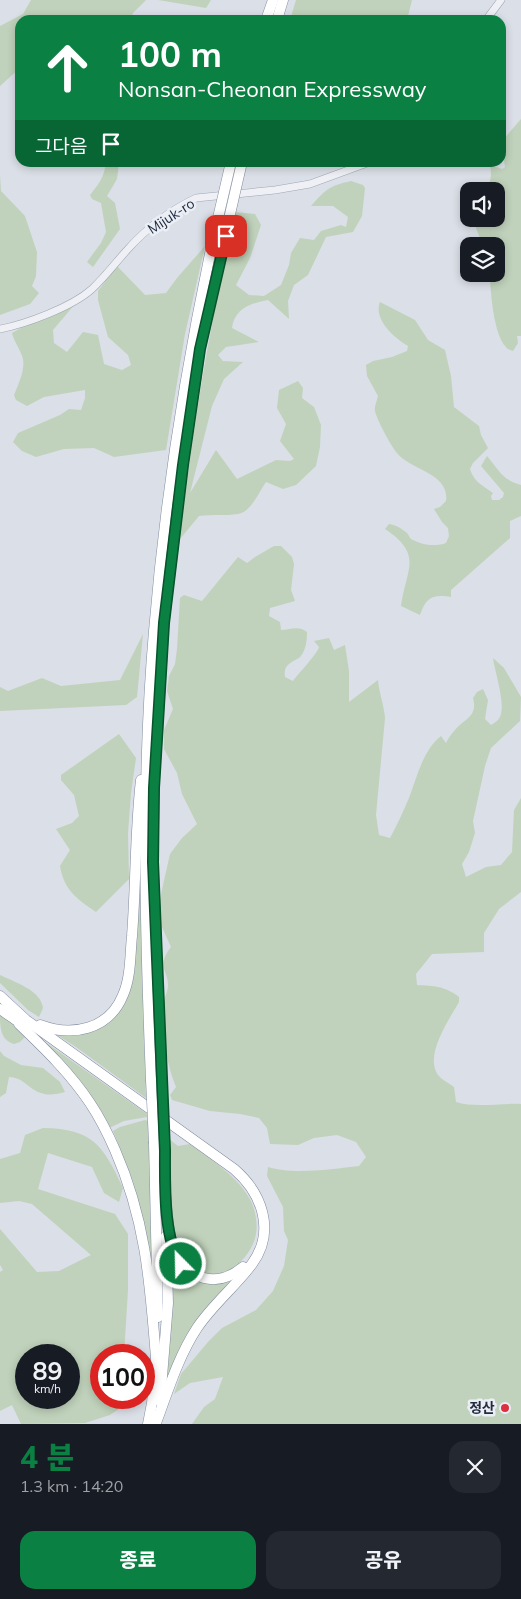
<!DOCTYPE html>
<html lang="ko">
<head>
<meta charset="utf-8">
<style>
  :root { --surface:#171b24; --page:#242831; --text:#f1f3f6; --muted:#9ea1a6; --accent:#0b8043 }
  body { margin:0; font-family:Mulish,"Noto Sans KR",sans-serif; background:var(--page); color:var(--text); height:100vh; display:flex; flex-direction:column; font-size:19px; white-space:nowrap }
  * { box-sizing:border-box; margin:0 }
  p { font-size:16px; color:var(--muted) }
  .icon { flex:none; width:28px; height:28px; fill:none; stroke:currentColor; stroke-width:2; stroke-linecap:round; stroke-linejoin:round }
  .map { position:relative; height:1424px; overflow:hidden }
  .drawer { display:flex; flex-direction:column; background:var(--surface); flex:1 }
  .drawer>* { flex:none }
  .banner { position:absolute; left:15px; top:15px; width:491px; height:152px; border-radius:15px; box-shadow:0 2px 8px #0003; background:#0b8043; color:#fff; overflow:hidden }
  .fabs { position:absolute; left:460px; top:182px; display:grid; gap:10px }
  .fabs a { display:grid; place-items:center; width:45px; height:45px; border-radius:10px; background:var(--surface); box-shadow:0 2px 8px #0003; font-size:25px }
  .speed { position:absolute; left:15px; top:1344px; display:flex; gap:10px; font-size:25px; font-weight:700; text-align:center }
  .speed>* { display:grid; place-content:center; width:65px; height:65px; border-radius:50%; background:var(--surface); box-shadow:0 2px 8px #0003; line-height:1 }
  .speed small { font-size:12px; font-weight:400 }
  .speed .limit { border:8px solid #d22; background:#fff; color:#111 }
  .pin { position:absolute; display:grid; place-items:center; width:42px; height:42px; color:#fff; margin:-21px; border-radius:10px; box-shadow:0 2px 8px #0006 }
  .me { position:absolute; width:55px; margin:-28px; rotate:337deg; stroke-linejoin:round; filter:drop-shadow(0 0 4px #0008) }
  .turn { display:flex; align-items:center; gap:18px; height:105px; padding:0 20px; font-size:22px }
  .turn .icon { width:65px; height:65px; stroke-width:2.5 }
  .turn b { display:block; font-size:35px; line-height:42px }
  .then { display:flex; align-items:center; height:48px; padding:0 20px; background:#0003; gap:10px; font-size:19px }
  .round { display:grid; place-items:center; flex:none; width:52px; height:52px; border-radius:15px; background:var(--page) }
  .headline { display:flex; align-items:center; justify-content:space-between; height:85px; padding:0 20px }
  h1 { font-size:30px; font-weight:800; line-height:38px; color:var(--accent) }
  .button { display:flex; gap:10px; margin-top:auto; padding:10px 20px }
  .button a { flex:1; height:58px; border-radius:15px; background:var(--accent); color:#fff; font-size:20px; font-weight:800; line-height:58px; text-align:center }
  .button a+a { background:var(--page); color:var(--text) }
  .map>svg:first-child { display:block }
  .green { fill:#c0d2bb; fill-rule:evenodd }
  .lines { fill:none; stroke-linecap:round; stroke-linejoin:round }
  .tertiary-casing { stroke:#a0a6b1; stroke-width:8 }
  .motorway-casing { stroke:#818ba0; stroke-width:11 }
  .tertiary { stroke:#eef0f5; stroke-width:7 }
  .motorway { stroke:#fff; stroke-width:10 }
  .motorway-bridge-casing { stroke:#818ba0; stroke-width:11; stroke-linecap:butt }
  .motorway-bridge { stroke:#fff; stroke-width:10 }
  .route-casing { stroke:#07532c; stroke-width:12 }
  .route { stroke:#0b8043; stroke-width:9 }
  .poi-dot { fill:#dc3041; stroke:#eaeef5; stroke-width:2 }
  .labels { text-anchor:middle; dominant-baseline:central; stroke-width:5; stroke-linejoin:round; paint-order:stroke }
  .street-label { font-size:14px; fill:#242c3f; stroke:#eaeef5 }
  .poi-label { font-size:14px; font-weight:bold; fill:#242c3f; stroke:#eaeef5; text-anchor:end }
</style>
</head>
<body>
<div class="map">
<svg width="521" height="1424" viewBox="0 0 521 1424">
  <rect width="100%" height="100%" fill="#dbdfe7"/>
  <g class="green">
    <path d="M31,0H151H146L133,13L131,20H20V68L0,86V26L23,14Z"/>
    <path d="M158,0H211L206,8Z"/>
    <path d="M296,0H412L407,20H290Z"/>
    <path d="M521,119V336H517L518,343L513,351C510,350 507,349 506,347C494,336 490,290 490,274H496V246H483L476,228L475,219H496V191H485C491,182 492,176 490,165L502,169L505,167L501,142Z"/>
    <path d="M106,163H119L117,179L107,196L115,203L120,229L93,267L87,262L101,243L106,232L101,203L92,199L90,195C99,184 104,177 106,163Z"/>
    <path d="M0,175L1,191L25,216L37,252L36,276L32,286L39,293L30,304L0,315Z"/>
    <path d="M351,181L363,185L365,188L362,216L353,232L326,237L308,275L294,285L288,301L289,319L268,300C251,303 234,309 232,328L259,342L226,347L218,355L223,361L243,362L224,379L212,406L190,493L216,450L237,479L276,460L290,461L294,459L280,441L286,424L277,408L279,390L298,381L303,388L302,398L314,407L321,425L320,447L316,466L296,485L283,489L266,482C259,492 251,512 238,514C226,516 212,514 199,516L180,539C192,429 211,320 235,212L255,214L261,225L250,258L236,285L249,295L264,296L281,285L289,265L291,253L300,238L314,240L321,231L341,225L346,227L348,217L333,206H311C326,189 329,186 351,181Z"/>
    <path d="M205,246L185,334L166,450L114,457L94,448L64,449L36,457L22,451L13,442L18,433L60,415L69,409L81,410L85,398V390L44,397L27,406L16,400L14,395C18,385 25,371 23,359C21,350 14,342 12,333L49,312L75,304L53,330L54,343L67,352L83,332L98,335L104,364L122,370L131,365L128,355L108,337L98,300V291L117,266L145,295L166,293L177,278Z"/>
    <path d="M380,302L415,320L428,340L445,350L451,376L454,407L479,426L481,435L488,448L473,463L470,469C474,482 482,485 493,493L491,496L492,500H499L503,497L504,493L481,466L487,456C500,471 501,479 521,485V516L510,521V538L451,590V597C433,594 426,597 420,615L401,606C406,569 424,555 385,529L389,524C396,525 401,528 407,533C408,534 410,538 411,539C421,545 436,547 446,543L449,536L448,528L442,522L434,509L440,507L446,501C450,473 410,470 397,453C391,446 377,420 375,411C374,407 377,401 378,396L367,376L366,365L373,361L392,357L407,351L408,346C394,338 373,319 380,302Z"/>
    <path d="M274,546H281L292,557L294,564L291,590L295,601L270,608L269,616L280,622L281,630C291,630 298,625 307,632C307,640 306,649 301,656C294,663 283,662 285,677L293,681C298,674 318,653 319,647L314,641L329,638L334,650L345,645L349,671V702L378,680C379,693 384,705 385,718L376,815L379,835L390,838C397,825 403,812 409,798C417,777 423,750 441,736L446,743C448,739 451,734 455,730C465,718 478,717 473,698L477,692L483,689L488,700L485,719L491,725C494,723 498,721 500,717C506,704 495,673 493,658L504,668L521,697L520,721L491,748L485,766L473,821L475,833L469,852L462,864L466,877L486,867L501,865L512,852L514,810L521,798V892L499,909L484,933V952L432,954L416,974L417,985C434,986 445,986 459,997V1002C449,1020 424,1055 438,1075C442,1080 449,1083 454,1087L456,1102C474,1108 502,1103 521,1104V1424H192L204,1407L215,1399L223,1377L190,1383L174,1394L181,1374L208,1342L222,1328L256,1310L273,1291L284,1266L288,1240L284,1231L283,1207L267,1176L268,1167C292,1175 333,1169 359,1166L366,1157L356,1142L337,1135L314,1138L298,1145L270,1144L267,1128L259,1118L240,1114L210,1111L172,1100L170,1095L176,1087C166,1063 162,1032 163,1006C163,1000 167,994 168,987C169,969 155,968 171,947L161,925L159,905L163,885L170,854L182,838L197,824L182,794L177,773L164,749V730L173,709L167,691L169,676L175,664L177,649L180,598L184,595L202,601L238,557L247,563L255,557Z"/>
    <path d="M143,634L137,697L126,705L0,711V687L8,691L42,678L61,686L120,680Z"/>
    <path d="M119,734L136,758L131,793L128,833L129,879L96,912C77,899 64,890 60,866L70,850L56,829L72,823L79,816L74,795L61,780V775Z"/>
    <path d="M139,848L146,1098L76,1047L51,1031L80,1034L124,1001Z"/>
    <path d="M0,975C14,982 41,990 43,1008L39,1017L28,1010L0,983Z"/>
    <path d="M0,1013L19,1027L26,1036L20,1042L14,1044C0,1040 0,1027 0,1013Z"/>
    <path d="M45,1042L147,1114V1117L124,1121L109,1128L91,1096Z"/>
    <path d="M0,1051L4,1056L21,1065L43,1068L60,1082L65,1092C57,1094 49,1096 41,1093C28,1089 25,1078 9,1077L6,1093L0,1097Z"/>
    <path d="M145,1120L148,1121L153,1270C143,1220 133,1178 113,1131L120,1127Z"/>
    <path d="M43,1128C93,1129 103,1145 123,1188L119,1202L104,1193L92,1167L48,1153L38,1189L115,1214L128,1234V1290L124,1355H101V1398H135L110,1415L85,1423L21,1424L12,1405L0,1411V1272L3,1270L0,1265V1229L37,1272L59,1271L91,1255L32,1204L19,1201L0,1203V1159L20,1153L25,1135ZM26,1355H69V1398H26Z"/>
    <path d="M169,1139L178,1146L190,1144C211,1160 238,1176 251,1201C255,1210 258,1223 256,1234C251,1261 220,1286 194,1268C191,1266 184,1263 182,1259C180,1256 179,1251 178,1248C167,1215 170,1174 169,1139Z"/>
    <path d="M171,1254L179,1267L189,1276H238L184,1342L177,1355L167,1382L171,1320Z"/>
  </g>
  <g class="lines">
    <g class="tertiary-casing">
      <g id="tertiary">
        <path d="M486,20L501,0"/>
        <path d="M0,329C26,324 72,307 92,289C105,277 116,262 128,249C146,229 171,210 196,198L275,190L310,184L370,162"/>
      </g>
    </g>
    <g class="motorway-casing">
      <g id="motorway">
        <path d="M266,20L273,0"/>
        <path d="M277,20L283,0"/>
        <path d="M0,996L26,1020L234,1169C262,1193 276,1231 252,1264C235,1287 213,1304 197,1328C178,1357 168,1391 156,1423"/>
        <path d="M0,1009L26,1027"/>
        <path d="M19,1024C45,1049 70,1073 90,1103C100,1118 108,1134 115,1150C146,1221 150,1283 156,1358"/>
        <path d="M40,1025C72,1037 109,1030 123,995C131,977 130,955 132,936C136,884 135,832 141,780"/>
        <path d="M151,1080C145,931 141,780 154,631C165,498 186,365 214,235"/>
        <path d="M162,1086L153,862L154,788L164,623L183,465L200,349L225,236"/>
        <path d="M154,1143L158,1317"/>
        <path d="M165,1151V1194"/>
        <path d="M165,1189C168,1221 166,1267 204,1278C219,1282 231,1277 243,1267"/>
        <path d="M160,1401L168,1303L166,1236"/>
        <path d="M148,1424L152,1403L157,1351"/>
      </g>
    </g>
    <use href="#tertiary" class="tertiary"/>
    <use href="#motorway" class="motorway"/>
    <g class="motorway-bridge-casing">
      <g id="motorway-bridge">
        <path d="M214,235L231,162"/>
        <path d="M225,236L242,162"/>
        <path d="M151,1080L154,1143"/>
        <path d="M162,1086L165,1151"/>
      </g>
    </g>
    <use href="#motorway-bridge" class="motorway-bridge"/>
  </g>
  <g class="lines">
    <g class="route-casing">
      <path id="route" d="M181,1264C163,1239 165,1181 165,1151L153,862L154,788L164,623L183,465L200,349L226,236"/>
    </g>
    <use href="#route" class="route"/>
  </g>
  <circle class="poi-dot" cx="505" cy="1408" r="5"/>
  <g class="labels">
    <g class="street-label">
      <text transform="translate(171 216) rotate(-33)">Mijuk-ro</text>
    </g>
    <g class="poi-label">
      <text x="495" y="1408">정산</text>
    </g>
  </g>
</svg>
<div class="fabs">
<a><svg class="icon" aria-label="sound" viewBox="0 0 24 24"><path d="M4 9h4l5-4v14l-5-4H4zM17 9q2 3 0 6"/></svg></a>
<a><svg class="icon" aria-label="layers" viewBox="0 0 24 24"><path d="M12 4l9 5-9 5-9-5zM3 14l9 5 9-5"/></svg></a>
</div>
<div class="speed"><div>89<small>km/h</small></div><div class="limit">100</div></div>
<div class="pin" style="left:226px;top:236px;background:#d93025"><svg class="icon" aria-label="arrive" viewBox="0 0 24 24"><path d="M6 21V4h12l-3 4 3 4H6"/></svg></div>
<svg class="me" style="left:181px;top:1264px" viewBox="-20 -20 40 40"><circle r="17" fill="#0b8043" stroke="#fff" stroke-width="3"/><path d="M0-11L8 9 0 5-8 9z" fill="#fff"/></svg>
<div class="banner">
<div class="turn"><svg class="icon" aria-label="ahead" viewBox="0 0 24 24"><path d="M12 20V5M6 11l6-6 6 6"/></svg><div><b>100 m</b>Nonsan-Cheonan Expressway</div></div>
<div class="then">그다음<svg class="icon" aria-label="arrive" viewBox="0 0 24 24"><path d="M6 21V4h12l-3 4 3 4H6"/></svg></div>
</div>
</div>
<section class="drawer">
<div class="headline"><div><h1>4 분</h1><p>1.3 km · 14:20</p></div><a class="round"><svg class="icon" aria-label="close" viewBox="0 0 24 24"><path d="M6 6l12 12M18 6L6 18"/></svg></a></div>
<div class="button"><a>종료</a><a>공유</a></div>
</section>
</body>
</html>
